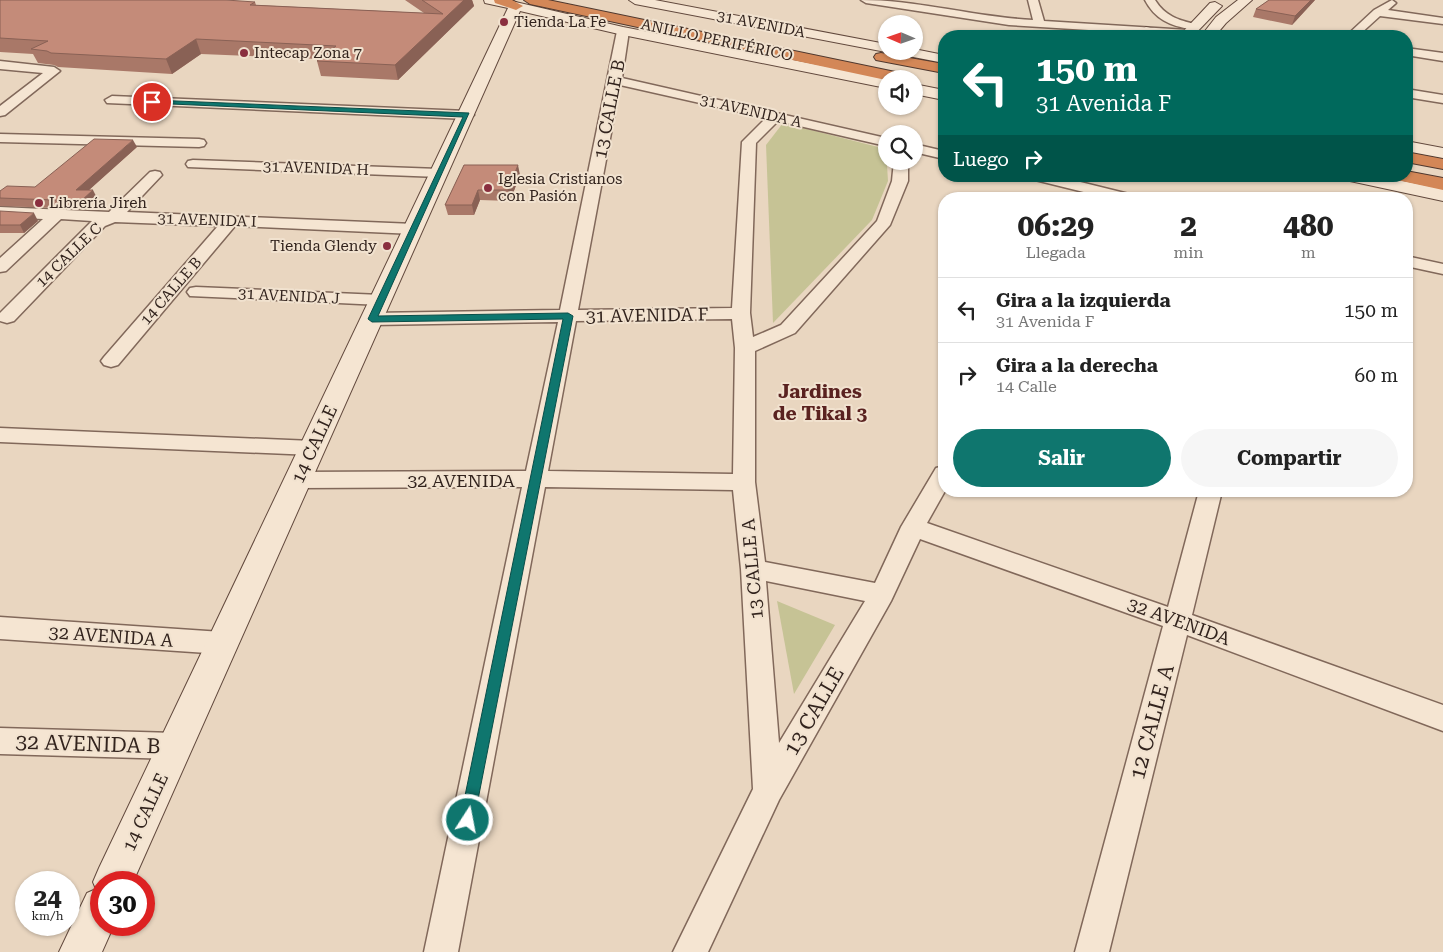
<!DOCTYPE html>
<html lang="es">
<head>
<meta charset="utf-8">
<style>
  :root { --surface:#fff; --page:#f6f6f6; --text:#222; --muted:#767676; --line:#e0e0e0; --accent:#0f766e }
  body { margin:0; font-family:"Roboto Serif",serif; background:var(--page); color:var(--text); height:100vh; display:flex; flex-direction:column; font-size:19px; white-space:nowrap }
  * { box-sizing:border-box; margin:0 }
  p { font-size:16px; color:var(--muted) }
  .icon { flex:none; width:28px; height:28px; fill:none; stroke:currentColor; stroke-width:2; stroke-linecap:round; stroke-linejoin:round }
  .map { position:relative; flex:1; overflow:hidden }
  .panel { position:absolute; left:938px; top:192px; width:475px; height:305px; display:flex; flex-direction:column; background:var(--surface); border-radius:20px; box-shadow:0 1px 4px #0004 }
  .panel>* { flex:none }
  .top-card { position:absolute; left:938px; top:30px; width:475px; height:152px; border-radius:20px; box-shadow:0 1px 4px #0004; background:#00695c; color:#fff; overflow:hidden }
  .needle { width:32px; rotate:272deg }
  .tools { position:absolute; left:878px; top:15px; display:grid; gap:10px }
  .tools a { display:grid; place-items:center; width:45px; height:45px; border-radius:50%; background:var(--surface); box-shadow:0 1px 4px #0004; font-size:25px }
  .speed { position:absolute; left:15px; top:871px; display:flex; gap:10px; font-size:25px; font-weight:700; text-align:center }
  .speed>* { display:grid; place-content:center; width:65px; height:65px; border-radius:50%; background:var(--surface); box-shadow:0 1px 4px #0004; line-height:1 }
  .speed small { font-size:12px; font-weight:400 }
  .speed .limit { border:8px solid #d22; background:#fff; color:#111 }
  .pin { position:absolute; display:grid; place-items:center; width:42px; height:42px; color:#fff; margin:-21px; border:2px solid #fff; border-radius:50%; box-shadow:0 1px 5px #0007 }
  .me { position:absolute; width:55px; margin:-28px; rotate:11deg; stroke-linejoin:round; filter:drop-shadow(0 0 4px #0008) }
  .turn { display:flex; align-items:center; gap:18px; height:105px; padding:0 15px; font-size:22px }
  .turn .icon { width:65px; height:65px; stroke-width:2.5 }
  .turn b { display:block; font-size:35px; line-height:42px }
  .then { display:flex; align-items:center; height:48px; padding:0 15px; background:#0003; gap:10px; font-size:19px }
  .eta { display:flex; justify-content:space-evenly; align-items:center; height:85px; text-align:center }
  .eta b { font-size:30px; font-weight:700; line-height:35px }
  .primary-button { display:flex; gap:10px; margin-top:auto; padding:10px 15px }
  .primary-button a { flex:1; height:58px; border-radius:30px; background:var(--accent); color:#fff; font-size:20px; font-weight:700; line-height:58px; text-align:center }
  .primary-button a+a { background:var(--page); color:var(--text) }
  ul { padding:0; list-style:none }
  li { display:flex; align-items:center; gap:15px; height:65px; padding:0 15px; border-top:1px solid var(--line) }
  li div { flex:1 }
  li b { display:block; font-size:19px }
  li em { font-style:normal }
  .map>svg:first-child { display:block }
  .green { fill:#c6c395 }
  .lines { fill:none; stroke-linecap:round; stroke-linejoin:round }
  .street-casing { stroke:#81685a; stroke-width:3 }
  .secondary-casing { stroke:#62493d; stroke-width:2 }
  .highway-casing { stroke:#4f382e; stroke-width:2 }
  .street { fill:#f5e5d2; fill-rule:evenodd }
  .secondary { fill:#f5e5d2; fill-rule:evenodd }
  .highway { fill:#d38757; fill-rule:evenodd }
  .wall { fill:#a97868 }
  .shaded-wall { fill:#896155 }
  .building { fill:#c48b79; stroke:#896155 }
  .route { fill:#0f766e; stroke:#0a4d48 }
  .poi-dot { fill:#8a2f3f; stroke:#f1e2cf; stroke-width:2 }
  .labels { text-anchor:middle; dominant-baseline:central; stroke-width:4; stroke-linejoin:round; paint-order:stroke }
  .far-poi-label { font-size:15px; fill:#32231d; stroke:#f1e2cf; text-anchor:start }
  .far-street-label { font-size:15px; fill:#32231d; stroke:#f1e2cf }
  .street-label { font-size:18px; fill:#32231d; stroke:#f1e2cf }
  .neighbourhood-label { font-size:19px; font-weight:bold; fill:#5a2220; stroke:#f1e2cf }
  .near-street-label { font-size:21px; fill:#32231d; stroke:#f1e2cf }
</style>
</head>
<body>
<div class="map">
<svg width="1443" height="952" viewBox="0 0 1443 952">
  <rect width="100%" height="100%" fill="#e9d6c0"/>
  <g class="green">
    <path d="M783,123L886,149L888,181L872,220L773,323L766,145Z"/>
    <path d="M777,601L835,625L794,694Z"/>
  </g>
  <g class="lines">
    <g class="street-casing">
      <g id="street">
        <path d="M861,0C919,0 975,17 1033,20L1028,0H1038L1044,21L1188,30L1194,33L1192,35L1186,36L1009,25L866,3Z"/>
        <path d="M1145,0H1155C1165,16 1178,20 1195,24L1197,26L1191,29C1170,26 1155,19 1145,0Z"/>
        <path d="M1392,0L1396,3L1388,10L1443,18V24L1380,16L1358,36H1346L1374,10Z"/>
        <path d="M623,28L629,31L622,78L886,138V146L778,121L756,143L750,313L753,337L781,325L877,221L892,181L894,161H908V181L890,225L795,333L755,351V482L765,562L875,583L901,527L936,468L944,466V491H945L927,523L1168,607L1199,491H1222L1192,615L1443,705V731L1187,635L1109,952H1075L1163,626L920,539L891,601L779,800L708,952H673L753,789L741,569L733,490L545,487L458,952H424L522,487L298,488L290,486L287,480L290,474L298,472L526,471L558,322L372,325L365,323L363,319L365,315L372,313L560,310L617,31ZM620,85L766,118L742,142L732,308L578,310ZM732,319L735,348L733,474L548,471L576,321ZM766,581L865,601L779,743Z"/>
        <path d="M1406,48L1443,53V61L1406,55Z"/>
        <path d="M0,61L54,67L60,71L5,115L0,116V106L43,73L0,69Z"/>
        <path d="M1406,89L1443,95V103L1406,97Z"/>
        <path d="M112,96L467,111L474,115L467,119L107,103L105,100Z"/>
        <path d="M0,134L199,139L204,140L206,143L204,146L199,147L0,142Z"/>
        <path d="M914,144L944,151V159L914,152Z"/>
        <path d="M193,160L439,169L444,170L446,173L444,176L439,177L188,167L186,164L188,161Z"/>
        <path d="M155,171L160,172L162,175L127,212L414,224L420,226L422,229L420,232L414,234L235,226L118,365L111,367L104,365L101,361L104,357L218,226L115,222L105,226L14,321L7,323L0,321V313L92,221L61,219L6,271L0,272V258L43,219L0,217V207L109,212L150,172Z"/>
        <path d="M1029,176H1056L1137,196L1140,199H1112L1031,179Z"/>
        <path d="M1406,256L1443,264V274L1406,266Z"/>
        <path d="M196,287L381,295L387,296L390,300L387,304L381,305L190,296L187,292L190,288Z"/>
        <path d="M0,428L313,441L321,443L324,448L321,453L313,455L0,442Z"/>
        <path d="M0,617L222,632L231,635L235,643L231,651L222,654L0,639Z"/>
        <path d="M0,728L175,733L185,737L190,746L185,755L175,759L0,754Z"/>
      </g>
    </g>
    <g class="secondary-casing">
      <g id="secondary">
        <path d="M484,0H507L623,27L886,78V88L623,35L520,11L133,882H101V925H114L102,952H59L87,893L96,889L93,882L99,868L508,8L485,3Z"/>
        <path d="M629,0H655L886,44V51H890L886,52L635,4Z"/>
        <path d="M1238,0H1252L1226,23L1215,36H1201L1216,17Z"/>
        <path d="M1215,2L1222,6L1193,36H1179L1210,3Z"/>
        <path d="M1146,27L1170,33L1172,36H1150L1141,34L1139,31Z"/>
        <path d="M914,49L944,55V63L898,54L896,51H914Z"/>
        <path d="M914,84L944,90V100L914,94Z"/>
        <path d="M1406,141L1443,148V158L1406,151Z"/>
        <path d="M1341,176H1378L1443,189V201L1350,181L1344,180Z"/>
      </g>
    </g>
    <g class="highway-casing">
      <g id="highway">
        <path d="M494,0H512L523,6L516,10L495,3Z"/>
        <path d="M524,0H548L905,74L910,76L912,79L886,80L530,4Z"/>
        <path d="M881,53L944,64V73L876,60L874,57L876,54Z"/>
        <path d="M1406,152L1443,159V169L1406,162Z"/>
        <path d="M1406,171L1443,178V190L1397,180L1394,176H1406Z"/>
      </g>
    </g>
    <use href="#street" class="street"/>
    <use href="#secondary" class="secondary"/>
    <use href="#highway" class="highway"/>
  </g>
  <g class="wall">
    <path d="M0,0L255,2L256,5L424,13L405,0H472L474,6L398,80L321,76L317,61L319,59L201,54L172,74L58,67L54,65L38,63L33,54L0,52Z"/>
    <path d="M1269,0H1315L1292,25L1253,17L1256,9Z"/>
    <path d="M137,147L89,190L97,198L85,209L0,206V191L35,187Z"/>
    <path d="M464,165L520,175L510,201L480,200L474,215H448L445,205Z"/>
    <path d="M0,211L38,221L24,233H0Z"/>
  </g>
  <g class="shaded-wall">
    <path d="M464,0H472L474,6L398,80L395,65Z"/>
    <path d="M1311,0H1315L1292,25L1295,16Z"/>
    <path d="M196,39L201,54L172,74L166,59Z"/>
    <path d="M133,140L137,147L80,198L76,190Z"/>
    <path d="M518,165L520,175L510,201L508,190Z"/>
    <path d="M93,190L97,198L85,209L81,201Z"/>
    <path d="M478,190L480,200L474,215L472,205Z"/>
    <path d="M34,213L38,221L24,233L20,225Z"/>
  </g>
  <g class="building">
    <path d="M0,0H226L255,2L250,5L443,14L422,0H464L395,65L317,61L336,46L196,39L166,59L51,53L47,51L31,49L48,41L0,38Z"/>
    <path d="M1269,0H1311L1295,16L1256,9Z"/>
    <path d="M94,139L133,140L76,190H93L81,201L0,198V191L7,186L35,187Z"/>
    <path d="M464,165H518L508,190H478L472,205H445Z"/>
    <path d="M0,211L34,213L20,225H0Z"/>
  </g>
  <path class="route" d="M152,100L469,113L378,316L568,313L573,316L473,825L468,827L462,825L460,820L563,319L372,322L368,319L463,117L149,103V100Z"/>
  <g class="poi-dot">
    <circle cx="504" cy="22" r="5"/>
    <circle cx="244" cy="53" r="5"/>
    <circle cx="488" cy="188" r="5"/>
    <circle cx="39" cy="203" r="5"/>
    <circle cx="387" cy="246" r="5"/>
  </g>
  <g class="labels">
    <g class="far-poi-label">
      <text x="514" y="22">Tienda La Fe</text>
      <text x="254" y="53">Intecap Zona 7</text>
      <text x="498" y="179">Iglesia Cristianos<tspan x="498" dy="17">con Pasión</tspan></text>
      <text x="49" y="203">Librería Jireh</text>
      <text x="377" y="246" text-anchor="end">Tienda Glendy</text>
    </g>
    <g class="far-street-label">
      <text transform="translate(761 24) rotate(11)">31 AVENIDA</text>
      <text transform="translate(717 40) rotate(12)">ANILLO PERIFÉRICO</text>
      <text transform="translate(751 111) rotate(13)">31 AVENIDA A</text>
      <text transform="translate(316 168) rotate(2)">31 AVENIDA H</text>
      <text transform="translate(207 220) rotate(2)">31 AVENIDA I</text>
      <text transform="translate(69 255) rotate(-44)">14 CALLE C</text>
      <text transform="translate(171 291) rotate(-49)">14 CALLE B</text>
      <text transform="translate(289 296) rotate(3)">31 AVENIDA J</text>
    </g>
    <g class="street-label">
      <text transform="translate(609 109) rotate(-79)">13 CALLE B</text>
      <text transform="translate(647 315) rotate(-1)">31 AVENIDA F</text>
      <text transform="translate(314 444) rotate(-65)">14 CALLE</text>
      <text x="461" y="480">32 AVENIDA</text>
      <text transform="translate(752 569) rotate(-95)">13 CALLE A</text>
      <text transform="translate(1179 621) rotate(20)">32 AVENIDA</text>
      <text transform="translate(111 636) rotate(4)">32 AVENIDA A</text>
      <text transform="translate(145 812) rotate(-65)">14 CALLE</text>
    </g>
    <g class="neighbourhood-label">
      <text x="820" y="391">Jardines<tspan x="820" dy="22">de Tikal 3</tspan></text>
    </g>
    <g class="near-street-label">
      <text transform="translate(814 711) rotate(-60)">13 CALLE</text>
      <text transform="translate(1152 722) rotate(-75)">12 CALLE A</text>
      <text transform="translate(88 744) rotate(2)">32 AVENIDA B</text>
    </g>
  </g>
</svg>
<div class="tools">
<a><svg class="needle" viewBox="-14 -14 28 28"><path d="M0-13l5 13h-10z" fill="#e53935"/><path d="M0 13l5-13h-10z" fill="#767676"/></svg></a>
<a><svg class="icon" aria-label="sound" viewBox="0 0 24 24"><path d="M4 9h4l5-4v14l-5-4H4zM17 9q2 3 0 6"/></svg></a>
<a><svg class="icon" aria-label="search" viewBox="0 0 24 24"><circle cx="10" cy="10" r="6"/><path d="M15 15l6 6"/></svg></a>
</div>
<div class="speed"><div>24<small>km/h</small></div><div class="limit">30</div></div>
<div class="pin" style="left:152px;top:102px;background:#d93025"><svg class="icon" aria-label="arrive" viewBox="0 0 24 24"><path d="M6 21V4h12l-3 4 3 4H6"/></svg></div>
<svg class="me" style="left:468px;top:820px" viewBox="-20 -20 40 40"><circle r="17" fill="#0f766e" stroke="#fff" stroke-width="3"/><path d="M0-11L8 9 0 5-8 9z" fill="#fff"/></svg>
<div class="top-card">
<div class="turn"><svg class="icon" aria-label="left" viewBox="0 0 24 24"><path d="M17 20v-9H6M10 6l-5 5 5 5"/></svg><div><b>150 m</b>31 Avenida F</div></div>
<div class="then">Luego<svg class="icon" aria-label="right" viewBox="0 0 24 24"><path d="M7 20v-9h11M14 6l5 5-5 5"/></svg></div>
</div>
<section class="panel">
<div class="eta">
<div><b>06:29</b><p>Llegada</p></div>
<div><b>2</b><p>min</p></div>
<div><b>480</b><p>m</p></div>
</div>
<ul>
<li><svg class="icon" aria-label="left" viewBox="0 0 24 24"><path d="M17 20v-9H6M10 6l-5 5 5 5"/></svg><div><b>Gira a la izquierda</b><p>31 Avenida F</p></div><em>150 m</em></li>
<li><svg class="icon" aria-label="right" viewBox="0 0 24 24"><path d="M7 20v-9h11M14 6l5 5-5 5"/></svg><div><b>Gira a la derecha</b><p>14 Calle</p></div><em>60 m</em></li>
</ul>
<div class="primary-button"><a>Salir</a><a>Compartir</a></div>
</section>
</div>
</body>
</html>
